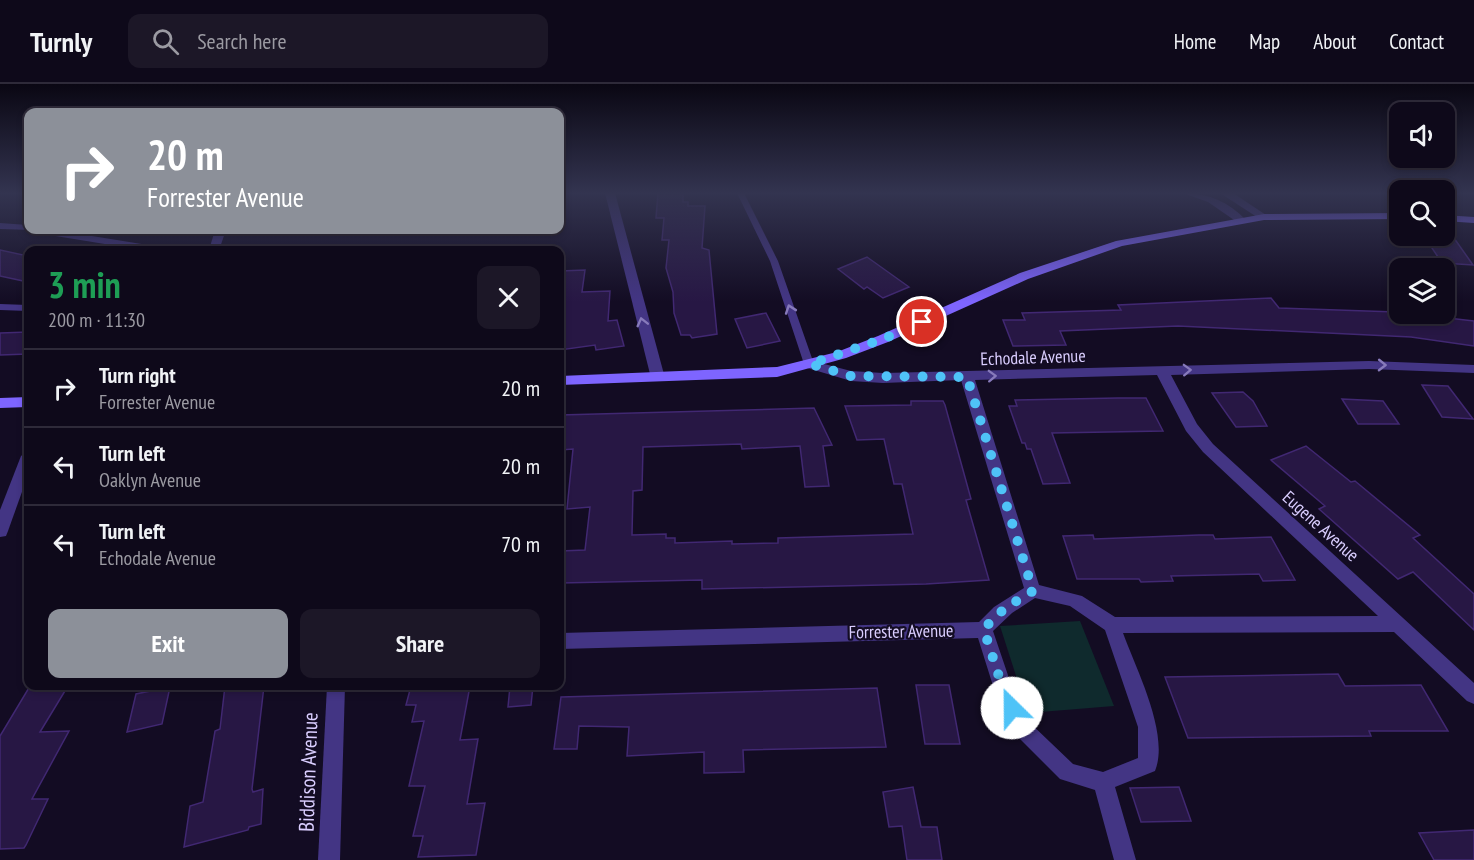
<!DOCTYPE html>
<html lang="en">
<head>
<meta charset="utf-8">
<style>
  :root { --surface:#0e091a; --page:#1c1727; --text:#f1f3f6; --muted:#9b9aa2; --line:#2e2a39; --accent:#8c9099 }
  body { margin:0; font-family:"PT Sans Narrow",sans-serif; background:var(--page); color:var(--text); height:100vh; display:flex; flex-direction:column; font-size:22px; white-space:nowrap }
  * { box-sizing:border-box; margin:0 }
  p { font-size:20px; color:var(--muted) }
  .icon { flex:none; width:33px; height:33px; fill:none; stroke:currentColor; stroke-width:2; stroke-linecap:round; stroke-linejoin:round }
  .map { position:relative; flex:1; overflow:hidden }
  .side { position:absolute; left:24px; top:162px; width:540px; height:444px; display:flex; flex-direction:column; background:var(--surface); border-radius:12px; box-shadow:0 3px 9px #0003,0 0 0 2px var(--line) }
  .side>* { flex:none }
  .guide { position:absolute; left:24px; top:24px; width:540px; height:126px; border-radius:12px; box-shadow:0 3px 9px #0003,0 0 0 2px var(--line); background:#8c9099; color:#fff; overflow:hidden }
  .fabs { position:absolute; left:1389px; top:18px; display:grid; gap:12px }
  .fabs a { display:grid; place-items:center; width:66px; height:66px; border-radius:12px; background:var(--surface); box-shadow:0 3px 9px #0003,0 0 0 2px var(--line); font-size:30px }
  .pin { position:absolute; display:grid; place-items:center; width:51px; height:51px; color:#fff; margin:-26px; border:3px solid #fff; border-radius:50%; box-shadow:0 2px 6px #0007 }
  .me { position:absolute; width:66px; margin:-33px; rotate:337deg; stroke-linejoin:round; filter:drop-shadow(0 0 4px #0008) }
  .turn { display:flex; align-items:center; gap:21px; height:126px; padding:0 24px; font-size:27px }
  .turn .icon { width:78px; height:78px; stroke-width:2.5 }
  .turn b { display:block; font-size:42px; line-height:51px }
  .round { display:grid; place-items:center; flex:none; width:63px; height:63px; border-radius:12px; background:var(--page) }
  .summary { display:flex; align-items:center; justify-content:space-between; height:102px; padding:0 24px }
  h1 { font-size:36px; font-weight:600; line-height:45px; color:#1e9e55 }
  .primary-button { display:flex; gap:12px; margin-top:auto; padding:12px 24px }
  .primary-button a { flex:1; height:69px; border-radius:12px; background:var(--accent); color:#fff; font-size:24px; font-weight:600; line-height:69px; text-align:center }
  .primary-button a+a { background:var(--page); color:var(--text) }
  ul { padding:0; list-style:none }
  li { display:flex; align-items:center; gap:18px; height:78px; padding:0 24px; border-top:2px solid var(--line) }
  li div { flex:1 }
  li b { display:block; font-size:22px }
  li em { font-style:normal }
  header { display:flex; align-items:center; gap:36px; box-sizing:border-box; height:84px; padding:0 30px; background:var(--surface); border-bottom:2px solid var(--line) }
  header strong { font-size:28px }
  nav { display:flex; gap:33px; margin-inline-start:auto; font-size:21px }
  .search { width:420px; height:54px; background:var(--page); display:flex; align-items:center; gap:15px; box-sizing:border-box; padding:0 21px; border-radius:12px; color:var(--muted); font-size:22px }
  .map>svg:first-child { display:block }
  .green { fill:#0f2a2d }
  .building { fill:#271744; stroke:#412872; stroke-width:1.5 }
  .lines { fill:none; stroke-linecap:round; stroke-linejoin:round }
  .service { fill:#433584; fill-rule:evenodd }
  .minor { fill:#433584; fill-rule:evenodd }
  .tertiary { fill:#433584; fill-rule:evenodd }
  .secondary { fill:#7e65ff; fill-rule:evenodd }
  .oneway { stroke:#877abb }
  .route { stroke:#4fc3f7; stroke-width:10; stroke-dasharray:0 18 }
  .labels { text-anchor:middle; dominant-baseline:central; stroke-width:4.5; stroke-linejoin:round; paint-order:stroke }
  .street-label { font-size:18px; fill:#daceff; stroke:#130c23 }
  .near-street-label { font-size:21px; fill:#daceff; stroke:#130c23 }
</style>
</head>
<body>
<header>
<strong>Turnly</strong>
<div class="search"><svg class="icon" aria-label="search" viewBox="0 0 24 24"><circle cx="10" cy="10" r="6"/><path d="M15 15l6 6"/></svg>Search here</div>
<nav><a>Home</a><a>Map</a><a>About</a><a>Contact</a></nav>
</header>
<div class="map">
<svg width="1474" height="776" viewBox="0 0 1474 776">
  <rect width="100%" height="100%" fill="#130c23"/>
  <path class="green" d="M1080,537L1114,622L1028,629L1000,542Z"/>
  <g class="building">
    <path d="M658,109H683V118H688V122H705L702,164L709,166L717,250L692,254L690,251H681L674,229L673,208L666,184L669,156H662L664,134H656Z"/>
    <path d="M1424,152L1454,154L1473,181L1442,179Z"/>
    <path d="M0,166L28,172V198L0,192Z"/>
    <path d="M867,173L909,203L883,214L867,203L864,205L838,185Z"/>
    <path d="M585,186L582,208L610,207L608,237L617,236L624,262L596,266L595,261L560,266V187Z"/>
    <path d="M1271,214L1279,224L1396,228L1474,237V262L1411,253L1178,242L1060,247L1066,261L1013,262L1003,236H1025L1022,229L1121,226L1118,221Z"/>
    <path d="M766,229L780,257L747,264L735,235Z"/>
    <path d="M28,248V270L0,271V249Z"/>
    <path d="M1422,301L1448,302L1473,335L1442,333Z"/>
    <path d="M1243,308L1253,317L1267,342L1236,343L1212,309Z"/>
    <path d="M1118,314H1146L1163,347L1052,349L1070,399L1043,400L1031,365H1027L1025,359H1022L1009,322H1017L1015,316Z"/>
    <path d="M1342,315L1383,317L1399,340H1358Z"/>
    <path d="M911,317H943L945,321L971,415L966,416L989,496L926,500L702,505V496L560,499V467L585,466L590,423L567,425L573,365L560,366V331L814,324L832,361L823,362L829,402L805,403L800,362L742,365L741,360L643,363L642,406L633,407L632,451L666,450V454H675V459L732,457V460L778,459V454L913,450L902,400H894L884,355L857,356L845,322L911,321Z"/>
    <path d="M1306,362L1351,398L1355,397L1420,451L1413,454L1474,510V546L1413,488L1398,495L1319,425L1325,422L1271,376Z"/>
    <path d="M1093,451L1094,455L1199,451H1213L1215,455L1271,453L1295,496L1263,497L1259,490L1171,492L1173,497L1141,498L1139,495H1077L1063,452Z"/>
    <path d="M1338,590L1345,602L1421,601L1448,647H1369L1371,652L1188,654L1165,593Z"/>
    <path d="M916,601H949L960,660H925Z"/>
    <path d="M30,602H68L40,648L69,647L32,715H48L26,761L24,764L0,765V652Z"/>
    <path d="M225,602H264L252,705L253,708L263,705L261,740L249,743L248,746L184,763L190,722L203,718L215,647L220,645Z"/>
    <path d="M411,602H470L460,656L478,655L467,720L485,719L476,771L418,773L423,752H413L425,702H409L424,637L412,638L416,621H406Z"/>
    <path d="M510,602H533L531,621L508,623Z"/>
    <path d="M170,603L162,640L127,648L136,610Z"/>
    <path d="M877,604L886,663L743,666L744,688L704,689V668L627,672L629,643L579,642L577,665H554L561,613Z"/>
    <path d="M913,703L921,743H937L942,776H907L902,742L889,743L883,708Z"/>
    <path d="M1179,703L1191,737L1141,738L1130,704Z"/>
    <path d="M1474,746V776H1434L1419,749Z"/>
  </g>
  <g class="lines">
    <g class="service">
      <path d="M737,109H744L778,177L814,280L812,282L809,283L804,280L770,177Z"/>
      <path d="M0,220L28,221V227L0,226Z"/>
    </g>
    <g class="minor">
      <path d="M605,109H615L665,294L663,297H653L651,294Z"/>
      <path d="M0,139L28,141V146H55L160,163L166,166H142L37,149L32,146L0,145Z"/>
      <path d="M215,146H226L219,166H209Z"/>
      <path d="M809,276L851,287L883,289L1369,277L1474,281V289L1369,285L1171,291L1197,340L1213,360L1474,599V620L1467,617L1394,548L1123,549C1136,585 1170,650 1155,687L1115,703L1136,776H1114L1095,706L1060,695L1014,649L994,605L978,554L560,565V549L979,538L994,523L1024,504L961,296L883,299L851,297L804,283L802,280ZM1157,291L1186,347L1203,368L1378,532L1115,533L1082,512L1039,501L975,296ZM1035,514L1070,522L1105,546L1138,643V674L1103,688L1073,680L1028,637L1012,603L993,547L1012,529Z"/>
      <path d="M28,367V391L8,447L6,452L0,453V426L21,372Z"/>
      <path d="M327,602H345L340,776H318Z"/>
    </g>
    <g class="tertiary">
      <path d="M1183,109C1208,109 1229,118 1246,136L1237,138L1208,118Z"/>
      <path d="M1220,109H1233L1269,133L1260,135Z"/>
    </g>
    <g class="secondary">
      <path d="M1400,129V135L1264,136L1122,162L1028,195L888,258L846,274L777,293L560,301V292L777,283L837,268L878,252L1020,189L1116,157L1264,130Z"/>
      <path d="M1444,131L1474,133V139L1444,137Z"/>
      <path d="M28,313V323L0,324V314Z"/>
    </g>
  </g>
  <defs><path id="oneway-chevron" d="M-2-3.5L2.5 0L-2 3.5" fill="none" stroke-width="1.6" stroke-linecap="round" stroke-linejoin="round" transform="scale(1.5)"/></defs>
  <g class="oneway">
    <use href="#oneway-chevron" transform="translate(790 225) rotate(-109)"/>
    <use href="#oneway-chevron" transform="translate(642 238) rotate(-104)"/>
    <use href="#oneway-chevron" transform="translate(1382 281) rotate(1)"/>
    <use href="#oneway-chevron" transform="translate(1187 286) rotate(-2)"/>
    <use href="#oneway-chevron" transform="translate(992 292) rotate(-2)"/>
  </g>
  <linearGradient id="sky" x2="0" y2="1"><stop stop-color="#0a0713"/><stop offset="0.5" stop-color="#333450"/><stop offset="1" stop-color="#333450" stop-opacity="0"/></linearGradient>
  <rect width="1474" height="218" fill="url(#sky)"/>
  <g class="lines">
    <path class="route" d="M922,238L883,255L810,280L851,292L967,293L1033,507C1015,518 996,528 984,546L1003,605L1012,624"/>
  </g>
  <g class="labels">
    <g class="street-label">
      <text transform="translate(1033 273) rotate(-2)">Echodale Avenue</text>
      <text transform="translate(1321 442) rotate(42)">Eugene Avenue</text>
      <text transform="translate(901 547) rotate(-1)">Forrester Avenue</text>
    </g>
    <g class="near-street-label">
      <text transform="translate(308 688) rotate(-88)">Biddison Avenue</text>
    </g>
  </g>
</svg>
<div class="fabs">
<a><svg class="icon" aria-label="sound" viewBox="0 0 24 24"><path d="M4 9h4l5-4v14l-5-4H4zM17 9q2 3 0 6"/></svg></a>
<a><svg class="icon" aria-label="search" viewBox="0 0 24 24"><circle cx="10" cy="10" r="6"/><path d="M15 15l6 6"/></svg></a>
<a><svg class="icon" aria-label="layers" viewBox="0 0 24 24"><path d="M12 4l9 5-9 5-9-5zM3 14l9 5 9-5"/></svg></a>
</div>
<div class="pin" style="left:922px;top:238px;background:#d93025"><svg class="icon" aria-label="arrive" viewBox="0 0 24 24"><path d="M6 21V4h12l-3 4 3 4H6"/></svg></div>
<svg class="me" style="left:1012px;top:624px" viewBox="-20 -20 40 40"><circle r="19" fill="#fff"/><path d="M0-13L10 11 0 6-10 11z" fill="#4fc3f7"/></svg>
<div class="guide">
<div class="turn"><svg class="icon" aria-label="right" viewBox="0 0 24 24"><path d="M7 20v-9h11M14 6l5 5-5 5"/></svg><div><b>20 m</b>Forrester Avenue</div></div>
</div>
<section class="side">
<div class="summary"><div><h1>3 min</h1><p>200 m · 11:30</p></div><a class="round"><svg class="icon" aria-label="close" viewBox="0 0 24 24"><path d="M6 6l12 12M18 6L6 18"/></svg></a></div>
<ul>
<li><svg class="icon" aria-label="right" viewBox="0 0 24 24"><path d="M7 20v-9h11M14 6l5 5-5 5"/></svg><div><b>Turn right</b><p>Forrester Avenue</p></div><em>20 m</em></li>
<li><svg class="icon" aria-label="left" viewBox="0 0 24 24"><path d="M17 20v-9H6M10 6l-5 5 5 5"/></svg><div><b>Turn left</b><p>Oaklyn Avenue</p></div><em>20 m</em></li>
<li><svg class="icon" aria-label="left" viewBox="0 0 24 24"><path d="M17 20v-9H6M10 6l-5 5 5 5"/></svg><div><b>Turn left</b><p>Echodale Avenue</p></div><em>70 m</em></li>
</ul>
<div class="primary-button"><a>Exit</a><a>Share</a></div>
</section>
</div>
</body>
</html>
